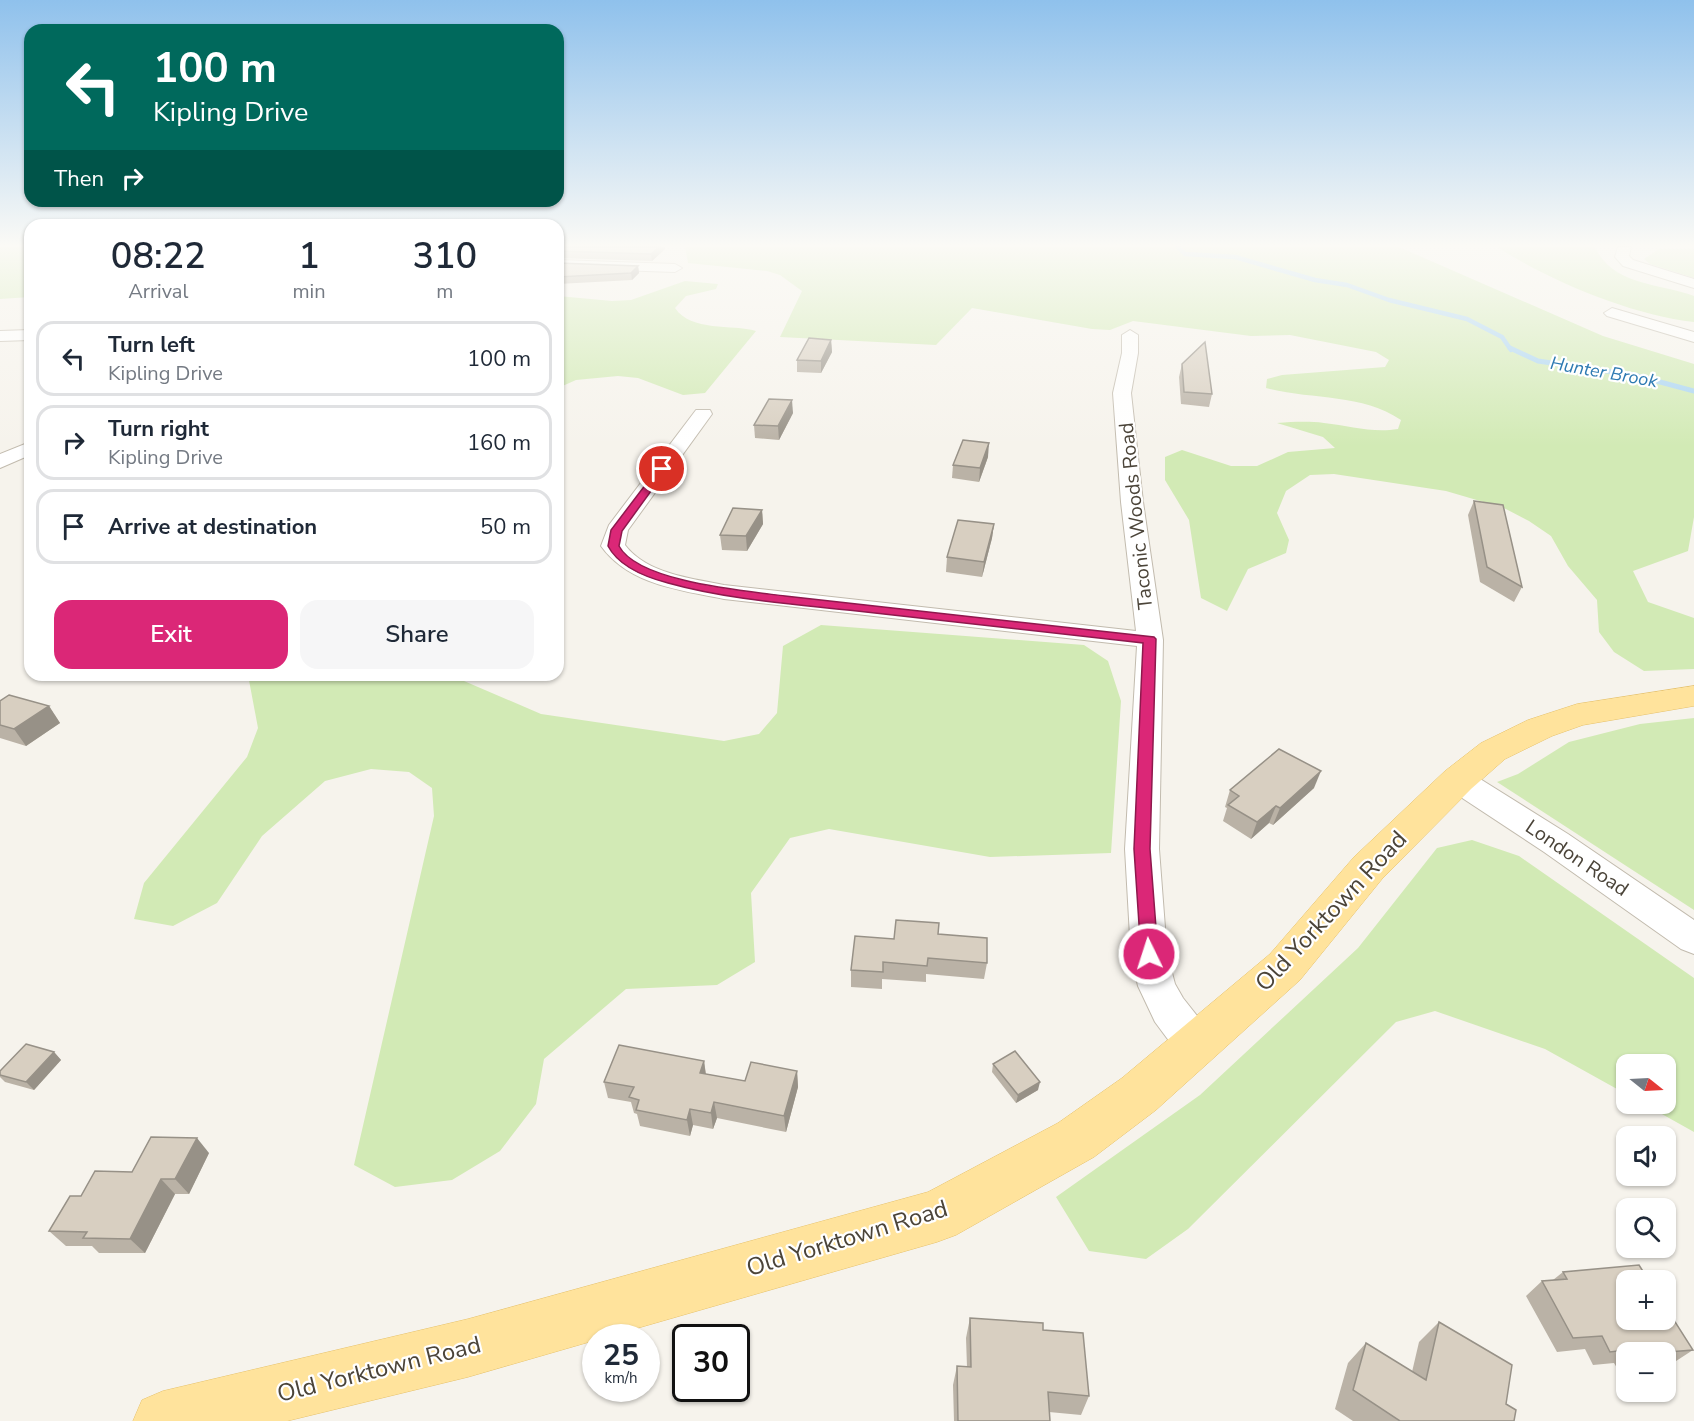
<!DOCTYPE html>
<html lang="en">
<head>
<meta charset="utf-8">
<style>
  :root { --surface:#fff; --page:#f6f6f7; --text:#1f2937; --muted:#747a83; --line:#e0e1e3; --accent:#db2777 }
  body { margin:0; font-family:"Nunito Sans",sans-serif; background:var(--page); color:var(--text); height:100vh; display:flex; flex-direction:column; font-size:22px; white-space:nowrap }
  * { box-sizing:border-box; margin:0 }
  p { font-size:20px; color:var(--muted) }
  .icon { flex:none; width:33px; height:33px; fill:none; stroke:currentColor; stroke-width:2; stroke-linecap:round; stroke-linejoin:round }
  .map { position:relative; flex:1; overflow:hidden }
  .side { position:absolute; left:24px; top:219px; width:540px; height:462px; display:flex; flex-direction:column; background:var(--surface); border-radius:18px; box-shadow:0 2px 4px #0004 }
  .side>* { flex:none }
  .top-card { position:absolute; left:24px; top:24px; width:540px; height:183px; border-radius:18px; box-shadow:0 2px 4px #0004; background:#00695c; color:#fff; overflow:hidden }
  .needle { width:39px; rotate:108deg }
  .buttons { position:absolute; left:1616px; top:1054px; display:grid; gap:12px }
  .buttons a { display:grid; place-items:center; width:60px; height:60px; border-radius:12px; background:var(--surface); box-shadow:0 2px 4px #0004; font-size:30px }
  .speed { position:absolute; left:582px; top:1324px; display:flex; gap:12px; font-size:30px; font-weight:700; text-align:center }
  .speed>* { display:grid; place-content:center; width:78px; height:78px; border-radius:50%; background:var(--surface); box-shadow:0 2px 4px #0004; line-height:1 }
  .speed small { font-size:15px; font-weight:400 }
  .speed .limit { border:3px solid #111; border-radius:9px; background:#fff; color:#111 }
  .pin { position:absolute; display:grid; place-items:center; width:51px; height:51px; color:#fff; margin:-26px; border:3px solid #fff; border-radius:50%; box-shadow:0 2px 6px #0007 }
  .me { position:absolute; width:66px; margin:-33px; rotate:356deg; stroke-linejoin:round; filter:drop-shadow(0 0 4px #0008) }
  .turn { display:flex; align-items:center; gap:21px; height:126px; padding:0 30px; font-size:27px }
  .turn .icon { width:78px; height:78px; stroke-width:2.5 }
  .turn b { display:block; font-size:42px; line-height:51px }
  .then { display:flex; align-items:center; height:57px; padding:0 30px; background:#0003; gap:12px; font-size:22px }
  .eta { display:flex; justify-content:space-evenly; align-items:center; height:102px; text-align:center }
  .eta b { font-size:36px; font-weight:600; line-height:42px }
  .cta { display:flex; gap:12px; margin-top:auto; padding:12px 30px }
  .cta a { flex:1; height:69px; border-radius:18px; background:var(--accent); color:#fff; font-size:24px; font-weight:600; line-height:69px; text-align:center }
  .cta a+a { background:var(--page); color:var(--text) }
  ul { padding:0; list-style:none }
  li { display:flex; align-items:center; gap:18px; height:75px; margin:0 12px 9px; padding:0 18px; border:3px solid var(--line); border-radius:18px }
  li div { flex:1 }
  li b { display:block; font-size:22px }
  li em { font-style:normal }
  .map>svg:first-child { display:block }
  .green { fill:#d2eab5 }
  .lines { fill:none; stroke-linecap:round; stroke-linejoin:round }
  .stream-far1 { stroke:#a9d4f2; stroke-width:4.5 }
  .stream { stroke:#a9d4f2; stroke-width:5 }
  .minor-casing { stroke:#c2bbae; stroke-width:2 }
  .major-casing { stroke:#e6c16a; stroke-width:1 }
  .minor { fill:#fff; fill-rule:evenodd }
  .major { fill:#ffe39c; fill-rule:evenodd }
  .wall { fill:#bab2a6 }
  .shaded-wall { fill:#979187 }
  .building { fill:#d8cfc1; stroke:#979187; stroke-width:1.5 }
  .route { fill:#db2777; stroke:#8e194d; stroke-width:1.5 }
  .labels { text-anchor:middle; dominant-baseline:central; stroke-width:4.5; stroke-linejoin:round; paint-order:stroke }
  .far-water-label { font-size:18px; font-style:italic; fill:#2e7ab2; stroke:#fff }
  .street-label { font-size:20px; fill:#4b4439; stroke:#fff }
  .near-street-label { font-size:24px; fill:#4b4439; stroke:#fff }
</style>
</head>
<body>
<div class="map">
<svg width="1694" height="1421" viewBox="0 0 1694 1421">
  <rect width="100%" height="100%" fill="#f6f3ec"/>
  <g class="green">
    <path d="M0,247H30V297L0,299Z"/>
    <path d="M685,247H1399L1603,336L1694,364V517L1688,551L1633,571L1648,602L1694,618V669L1644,671L1614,652L1599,632L1597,600L1568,566L1551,536L1529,521L1504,508L1446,491L1334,474L1310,475L1286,491L1277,513L1289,540L1286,553L1248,569L1227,611L1201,598L1189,520L1165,480V457L1182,450L1231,466H1257L1288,452L1335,448L1323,437L1277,423C1293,422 1308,421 1324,423C1350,426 1372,433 1398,429L1401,420C1361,393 1311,400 1266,388L1267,379L1282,375L1385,367L1389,360L1376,352L1290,335L1251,336L1133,321L1110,330L1092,329L972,308L936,345L780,337L802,291L780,275L767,271L688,263Z"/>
    <path d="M1497,247H1595C1613,286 1659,283 1694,296V322C1631,315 1550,281 1497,247Z"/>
    <path d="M1659,249H1694V278L1650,264L1644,259Z"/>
    <path d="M685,281L718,284L716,289L686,296L675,308C691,332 732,324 756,331L705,393L683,395L638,378L618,376L576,380L558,388V296L612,301L631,300Z"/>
    <path d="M821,625L1084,645L1108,661L1121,701L1111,853L990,857L829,829L790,838L751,893L755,962L717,985L626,989L544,1059L536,1104L500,1151L452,1180L395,1187L354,1165L434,816L432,788L409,772L371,769L325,781L262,836L217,903L173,926L134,919L144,883L247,757L258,728L248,675H450L541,714L724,741L759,734L777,713L783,646Z"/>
    <path d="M1694,718V910L1497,782L1518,774L1569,742L1640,724Z"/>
    <path d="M1472,840L1519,856L1694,978V1132L1644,1104H1665V1065H1626V1094L1545,1049L1435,1011L1396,1022L1188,1229L1146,1259L1089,1251L1056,1197L1200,1095L1358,948L1437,848Z"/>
  </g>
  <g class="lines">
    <path class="stream-far1" d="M1178,247L1185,254L1235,257L1315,280L1347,285L1389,300L1467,319L1502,337L1511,350"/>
    <path class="stream" d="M1510,348L1538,361L1634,375L1694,391"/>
    <g class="minor-casing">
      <g id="minor">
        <path d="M1618,247H1631L1629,256L1633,260L1694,279V288L1623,266L1615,257Z"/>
        <path d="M558,260L675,264L682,268L675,272L558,268Z"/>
        <path d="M1612,308L1694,332V342L1607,316L1604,313Z"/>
        <path d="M30,330V340L0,341V331Z"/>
        <path d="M1130,330L1138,335V353L1131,393L1143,502L1163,640L1159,849L1167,954L1175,984L1183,998L1209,1031L1215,1044L1209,1057L1195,1062L1181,1057L1155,1022L1138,986L1131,954L1125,849L1137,646L724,599C680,590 629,585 601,546L609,525L696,410H710L712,414L628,530L625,545C647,574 691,578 724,585L1136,631L1121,502L1113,393L1122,353V335Z"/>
        <path d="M30,442V455L0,468V454Z"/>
        <path d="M1458,769L1469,772L1568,834L1694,920V954L1681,949L1544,852L1447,788L1443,780L1447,772Z"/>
      </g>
    </g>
    <g class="major-casing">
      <path id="major" d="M1694,686V706L1583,725L1552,736L1505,759L1471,789L1382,879L1300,980L1156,1110L1094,1157L956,1235L937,1242L603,1338H596V1340L468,1377L287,1421H133L142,1400L163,1391L468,1319L928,1192L1058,1123L1122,1078L1270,954L1354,857L1445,771L1481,743L1528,720L1577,704Z"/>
    </g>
    <use href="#minor" class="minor"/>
    <use href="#major" class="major"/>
  </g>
  <g class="wall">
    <path d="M558,247H665V249L652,261L558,258Z"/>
    <path d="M558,263L638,266L639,273L632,280L558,284Z"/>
    <path d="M831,340L832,352L821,373L797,372V360Z"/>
    <path d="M1182,364L1212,394L1209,407L1181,404L1179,377Z"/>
    <path d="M793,413L779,440L755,438L754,425Z"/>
    <path d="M988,457L979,482L952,478L953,465Z"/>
    <path d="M1474,501L1522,587L1514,602L1480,582L1468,515Z"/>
    <path d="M762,510L763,524L747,551L722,550L720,535Z"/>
    <path d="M994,524L992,538L982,577L946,572L947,557Z"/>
    <path d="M0,701L49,706L60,723L26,746L0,738Z"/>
    <path d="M1314,788L1273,825L1269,823L1251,839L1223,821L1227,808L1225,807L1230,790Z"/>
    <path d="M938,934L987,963L984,979L926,974V982L882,979V989L851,987V970L894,939Z"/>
    <path d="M54,1052L61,1060L34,1090L5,1082L0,1077V1071Z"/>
    <path d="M704,1061L706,1074L745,1081L797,1071L798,1087L786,1132L717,1118L713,1129L693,1125L690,1136L640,1126L637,1114L634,1113L631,1102L608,1098L604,1082Z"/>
    <path d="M993,1064L1038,1090L1016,1103L992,1072Z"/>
    <path d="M209,1153L189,1194H175L145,1253H99L92,1246H66L49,1231L81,1196L132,1172Z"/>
    <path d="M1563,1272L1693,1350L1673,1363L1665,1364V1353H1626V1367L1617,1368L1614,1363L1593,1365L1585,1349L1557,1352L1526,1296L1542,1281L1553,1280Z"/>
    <path d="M970,1318L1043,1330L1089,1396L1081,1415L1049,1412L1050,1421H954L953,1385L957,1366L967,1367L966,1338Z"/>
    <path d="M1439,1322L1506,1404L1514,1421H1353L1335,1409L1348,1363L1366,1343L1412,1372L1419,1342Z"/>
  </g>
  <g class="shaded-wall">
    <path d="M659,247H665V249L652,261L651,254Z"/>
    <path d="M638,266L639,273L632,280L631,273Z"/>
    <path d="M831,340L832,352L821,373V361Z"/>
    <path d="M792,400L793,413L779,440L778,426Z"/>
    <path d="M989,443L988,457L979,482L980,468Z"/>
    <path d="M762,510L763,524L747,551L746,536Z"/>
    <path d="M994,524L992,538L982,577L984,562Z"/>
    <path d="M49,706L60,723L26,746L14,729Z"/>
    <path d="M1321,771L1314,788L1273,825L1280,808Z"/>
    <path d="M1276,806L1269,823L1251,839L1257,822Z"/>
    <path d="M54,1052L61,1060L34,1090L26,1082Z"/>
    <path d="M704,1061L706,1077L700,1073Z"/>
    <path d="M797,1071L798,1087L786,1132L784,1116Z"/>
    <path d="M1040,1082L1038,1090L1016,1103L1018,1095Z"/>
    <path d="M714,1102L717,1118L713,1129L711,1113Z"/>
    <path d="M690,1109L693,1125L690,1136L687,1120Z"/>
    <path d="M197,1138L209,1153L189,1194L175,1179Z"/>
    <path d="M161,1179L175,1194L145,1253L130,1239Z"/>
  </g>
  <g class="building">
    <path d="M558,247H659L651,254L558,251Z"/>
    <path d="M558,263L638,266L631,273L558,277Z"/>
    <path d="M809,338L831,340L821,361L797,360Z"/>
    <path d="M1205,342L1212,394L1184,392L1182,364Z"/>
    <path d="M769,399L792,400L778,426L754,425Z"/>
    <path d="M963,440L989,443L980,468L953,465Z"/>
    <path d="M1474,501L1503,505L1522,587L1487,567Z"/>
    <path d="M733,508L762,510L746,536L720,535Z"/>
    <path d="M958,520L994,524L984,562L947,557Z"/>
    <path d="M9,695L49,706L14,729L0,725V701Z"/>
    <path d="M1279,749L1321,771L1280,808L1276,806L1257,822L1228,805L1239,796L1230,790Z"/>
    <path d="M896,920L939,923L938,934L987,938V963L928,958L927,966L883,962V972L851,970L855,936L894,939Z"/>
    <path d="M26,1044L54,1052L26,1082L0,1075V1071Z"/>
    <path d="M619,1045L704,1061L700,1073L745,1081L751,1062L797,1071L784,1116L714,1102L711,1113L690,1109L687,1120L636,1110L639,1100L629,1097L634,1087L604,1082Z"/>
    <path d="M1015,1051L1040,1082L1018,1095L993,1064Z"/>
    <path d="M151,1137L197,1138L175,1179H161L130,1239L83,1238L87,1232L49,1231L70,1196H81L95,1171L132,1172Z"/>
    <path d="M1639,1265L1649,1281H1626V1320H1665V1306L1693,1350L1655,1353H1634L1632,1349L1610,1352L1602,1336L1573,1338L1542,1281L1567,1279L1563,1272Z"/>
    <path d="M970,1318L1043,1323V1330L1083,1333L1089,1396L1048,1392L1050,1421H958L957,1366L971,1367Z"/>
    <path d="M1439,1322L1512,1365L1506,1404L1516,1410L1514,1421H1400L1353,1390L1366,1343L1426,1380Z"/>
  </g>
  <linearGradient id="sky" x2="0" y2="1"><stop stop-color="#8fc1ec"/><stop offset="0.55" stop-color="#fbfaf6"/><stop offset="1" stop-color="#fbfaf6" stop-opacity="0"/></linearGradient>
  <rect width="1694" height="446" fill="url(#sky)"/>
  <path class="route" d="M662,466L667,469L622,531L619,546C638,582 746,591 785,596L1154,637L1156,639L1150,849L1158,954L1156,959L1149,961L1143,959L1141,954L1134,849L1143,643C1048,632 953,622 857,611C794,604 729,600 668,583C645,577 619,567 608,546L611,530L659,467Z"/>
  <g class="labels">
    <g class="far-water-label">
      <text transform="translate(1604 372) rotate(10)">Hunter Brook</text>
    </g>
    <g class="street-label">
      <text transform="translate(1136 516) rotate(-96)">Taconic Woods Road</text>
      <text transform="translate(1577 858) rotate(34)">London Road</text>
    </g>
    <g class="near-street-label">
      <text transform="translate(1331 911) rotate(-47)">Old Yorktown Road</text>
      <text transform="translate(847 1238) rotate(-17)">Old Yorktown Road</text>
      <text transform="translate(379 1369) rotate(-14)">Old Yorktown Road</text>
    </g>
  </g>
</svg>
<div class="buttons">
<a><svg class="needle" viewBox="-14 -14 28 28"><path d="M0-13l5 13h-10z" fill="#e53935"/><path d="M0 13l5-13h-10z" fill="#747a83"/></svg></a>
<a><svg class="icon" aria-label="sound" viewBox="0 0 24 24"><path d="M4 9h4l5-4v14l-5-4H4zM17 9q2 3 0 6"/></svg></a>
<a><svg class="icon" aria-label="search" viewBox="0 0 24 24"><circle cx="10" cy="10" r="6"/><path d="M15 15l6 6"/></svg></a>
<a>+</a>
<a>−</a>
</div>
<div class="speed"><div>25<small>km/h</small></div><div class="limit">30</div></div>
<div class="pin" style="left:662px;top:469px;background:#d93025"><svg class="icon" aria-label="arrive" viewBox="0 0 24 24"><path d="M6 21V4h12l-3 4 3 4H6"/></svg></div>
<svg class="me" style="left:1149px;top:954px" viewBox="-20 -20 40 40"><circle r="17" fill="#db2777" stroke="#fff" stroke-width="3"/><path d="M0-11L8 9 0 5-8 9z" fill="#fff"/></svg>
<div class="top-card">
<div class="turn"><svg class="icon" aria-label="left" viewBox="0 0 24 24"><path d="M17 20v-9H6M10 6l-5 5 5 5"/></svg><div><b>100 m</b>Kipling Drive</div></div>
<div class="then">Then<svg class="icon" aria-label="right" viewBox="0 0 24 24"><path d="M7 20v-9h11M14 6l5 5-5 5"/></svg></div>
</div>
<section class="side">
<div class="eta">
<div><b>08:22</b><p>Arrival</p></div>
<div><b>1</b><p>min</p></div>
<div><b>310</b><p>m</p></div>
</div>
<ul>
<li><svg class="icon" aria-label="left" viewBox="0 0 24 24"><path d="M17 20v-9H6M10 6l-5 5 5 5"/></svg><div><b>Turn left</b><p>Kipling Drive</p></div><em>100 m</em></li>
<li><svg class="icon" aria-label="right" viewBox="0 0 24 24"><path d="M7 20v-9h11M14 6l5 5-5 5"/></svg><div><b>Turn right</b><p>Kipling Drive</p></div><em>160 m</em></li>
<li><svg class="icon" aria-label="arrive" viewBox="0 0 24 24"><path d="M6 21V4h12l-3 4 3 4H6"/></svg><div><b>Arrive at destination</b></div><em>50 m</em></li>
</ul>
<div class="cta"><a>Exit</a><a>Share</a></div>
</section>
</div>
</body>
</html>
